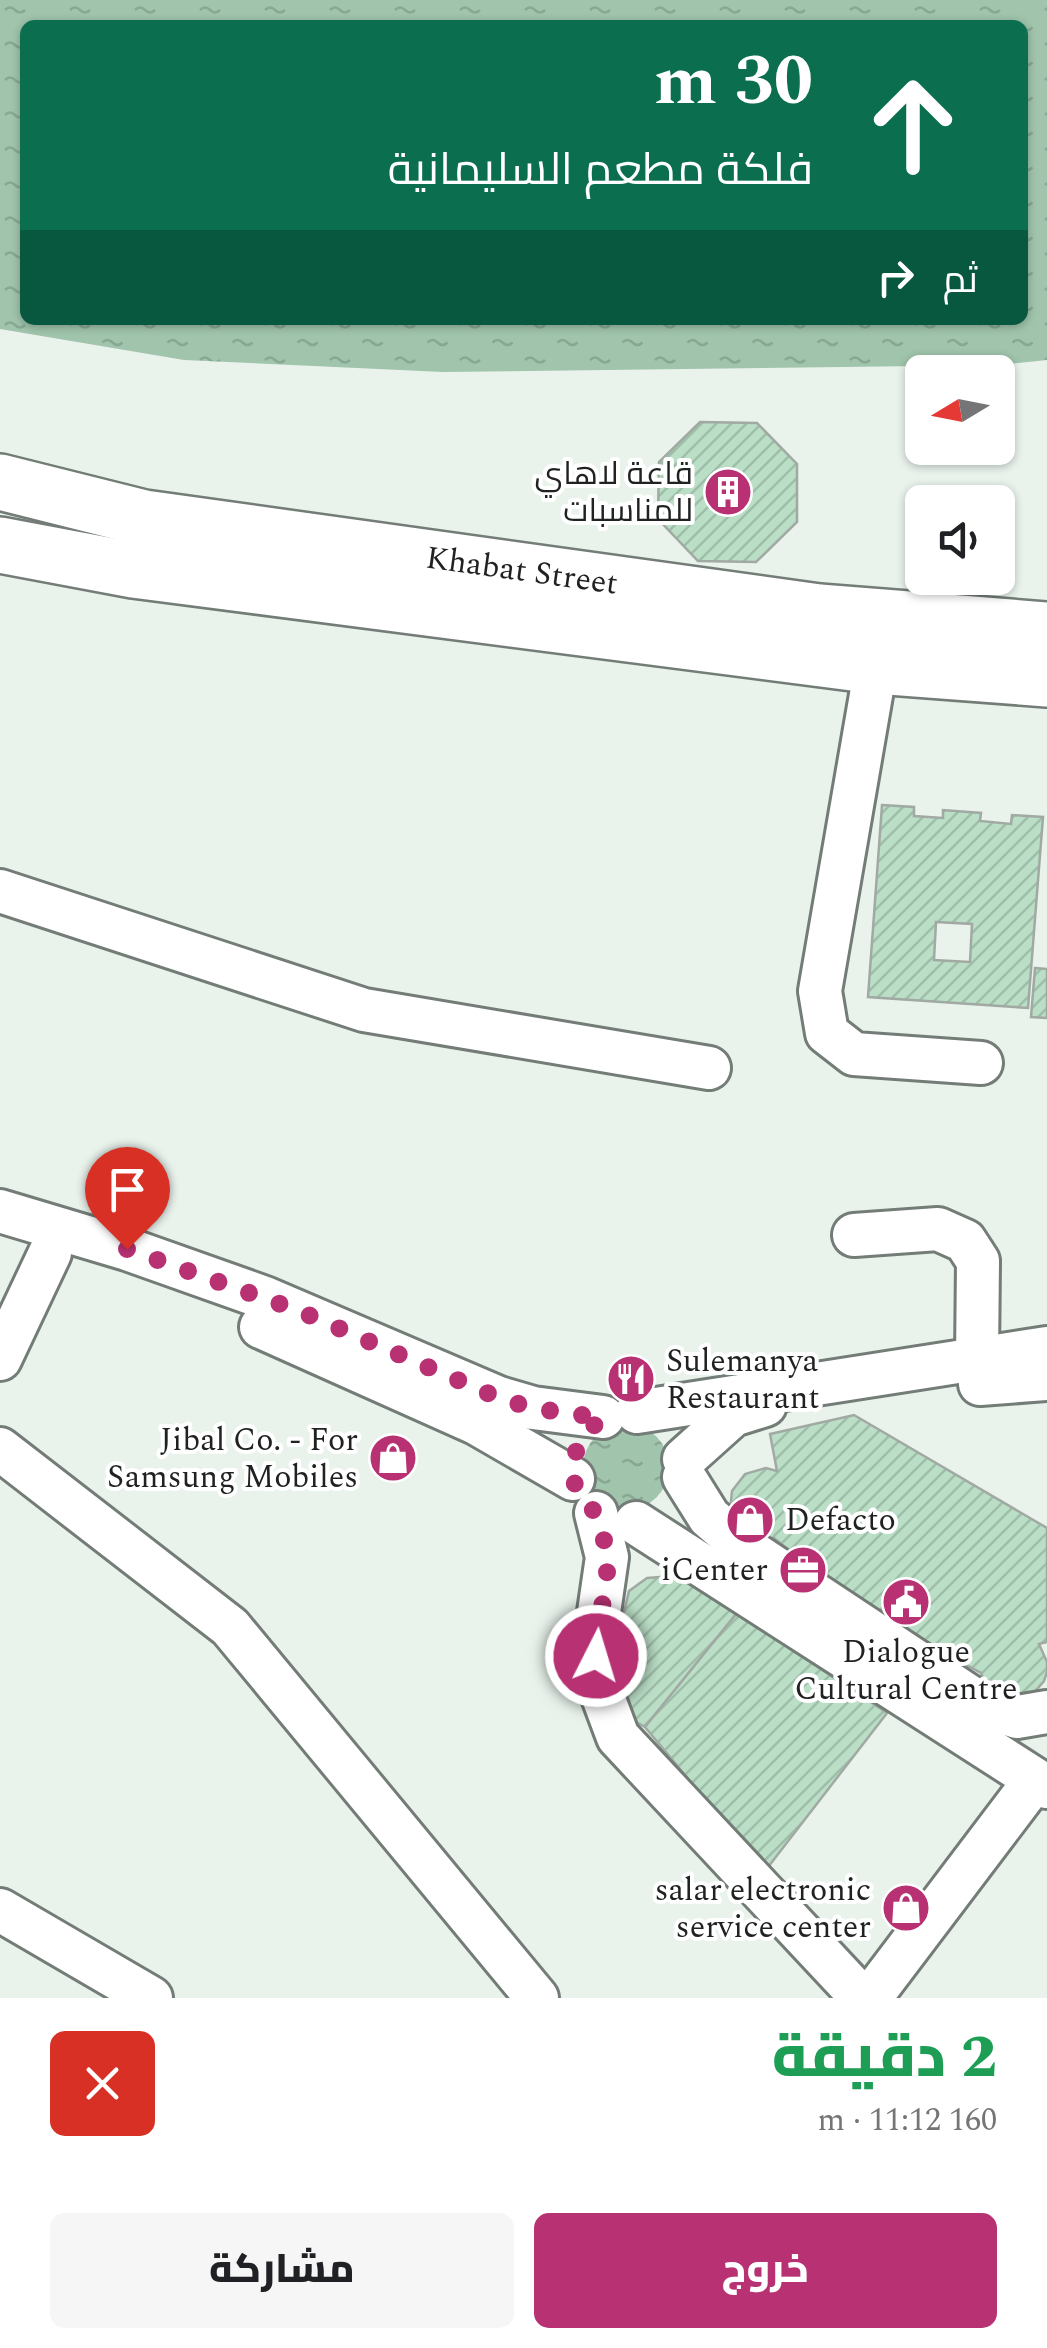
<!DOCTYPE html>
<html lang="ar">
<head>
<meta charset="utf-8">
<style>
  :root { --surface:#fff; --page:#f6f6f6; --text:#202124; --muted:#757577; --accent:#b83173 }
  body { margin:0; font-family:Spectral,Cairo,serif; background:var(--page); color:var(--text); direction:rtl; height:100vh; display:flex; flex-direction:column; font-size:38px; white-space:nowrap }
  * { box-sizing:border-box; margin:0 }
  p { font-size:32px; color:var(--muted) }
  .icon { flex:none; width:55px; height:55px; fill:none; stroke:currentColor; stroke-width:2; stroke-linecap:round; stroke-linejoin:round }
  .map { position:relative; height:1998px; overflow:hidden; direction:ltr }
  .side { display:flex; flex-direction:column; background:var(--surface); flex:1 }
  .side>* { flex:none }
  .hud { position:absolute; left:20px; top:20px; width:1008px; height:305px; border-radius:15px; box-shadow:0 2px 8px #0004; direction:rtl; background:#0b6e4f; color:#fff; overflow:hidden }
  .needle { width:65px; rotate:260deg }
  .controls { position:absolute; left:905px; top:355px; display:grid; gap:20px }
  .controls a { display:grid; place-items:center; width:110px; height:110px; border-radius:15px; background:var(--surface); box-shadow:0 2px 8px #0004; font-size:50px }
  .pin { position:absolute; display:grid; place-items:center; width:85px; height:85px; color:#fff; margin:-102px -42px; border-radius:50% 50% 50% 0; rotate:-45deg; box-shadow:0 0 10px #0007 }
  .pin .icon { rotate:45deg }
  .me { position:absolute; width:110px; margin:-55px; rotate:5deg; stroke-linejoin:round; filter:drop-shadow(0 0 8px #0008) }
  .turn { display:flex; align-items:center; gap:35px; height:210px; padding:0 50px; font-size:45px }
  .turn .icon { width:130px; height:130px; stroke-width:2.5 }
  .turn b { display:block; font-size:70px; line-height:85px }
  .then { display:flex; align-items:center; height:95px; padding:0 50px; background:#0003; gap:20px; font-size:38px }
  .round { display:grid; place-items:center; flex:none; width:105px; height:105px; border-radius:15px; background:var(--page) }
  .headline { display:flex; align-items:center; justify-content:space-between; height:170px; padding:0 50px }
  h1 { font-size:60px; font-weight:800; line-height:75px; color:#1e9e55 }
  .cta { display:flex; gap:20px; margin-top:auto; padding:20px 50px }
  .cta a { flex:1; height:115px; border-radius:15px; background:var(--accent); color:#fff; font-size:40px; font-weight:800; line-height:115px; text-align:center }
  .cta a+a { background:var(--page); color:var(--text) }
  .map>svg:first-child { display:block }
  .water { fill:url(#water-ripples); fill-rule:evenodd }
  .building { fill:url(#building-hatch); stroke:#a1a9a3; stroke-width:2.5; fill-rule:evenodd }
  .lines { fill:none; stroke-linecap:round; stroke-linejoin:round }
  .minor-casing { stroke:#737c76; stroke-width:48 }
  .major-casing { stroke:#737c76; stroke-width:60 }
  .minor { stroke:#fff; stroke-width:42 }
  .major { stroke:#fff; stroke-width:55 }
  .route { stroke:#b83173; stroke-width:18; stroke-dasharray:0 32.4 }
  .labels { text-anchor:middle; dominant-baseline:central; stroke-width:8; stroke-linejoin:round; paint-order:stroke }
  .poi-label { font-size:32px; fill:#1f2220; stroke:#fff; text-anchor:end }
  .street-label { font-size:32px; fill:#1f2220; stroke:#fff }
</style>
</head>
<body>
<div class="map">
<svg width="1047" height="1998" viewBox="0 0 1047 1998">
  <defs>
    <pattern id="water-ripples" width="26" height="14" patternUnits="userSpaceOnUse" patternTransform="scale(2.5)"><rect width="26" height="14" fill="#a0c4ac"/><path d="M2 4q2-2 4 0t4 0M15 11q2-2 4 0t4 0" fill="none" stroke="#89a894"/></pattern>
    <pattern id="building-hatch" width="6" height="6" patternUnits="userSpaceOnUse" patternTransform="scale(2.5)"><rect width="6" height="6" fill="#badec6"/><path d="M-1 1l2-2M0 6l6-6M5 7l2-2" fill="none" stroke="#9fbeaa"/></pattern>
  </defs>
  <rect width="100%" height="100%" fill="#e9f3ec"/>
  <g class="water">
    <path d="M0,0H1047V360L1000,365L443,372L184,360L0,329ZM25,25H1022V320H25Z"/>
    <circle cx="626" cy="1467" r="43"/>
  </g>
  <g class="building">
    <path d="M700,422L757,423L797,464V522L756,562L698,561L658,519L659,462Z"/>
    <path d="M882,805L914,807V816L943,818V810L981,813L980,821L1011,824L1012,815L1043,817L1028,1008L868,997ZM936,922L972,924L970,962L934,960Z"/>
    <path d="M1035,968L1047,969V1018L1031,1017Z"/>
    <path d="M854,1415L1047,1528V1642L1039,1644L1047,1662V1672L1044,1681L1031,1696L1022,1699L986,1686L981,1673L887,1622L818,1574L774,1538L761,1539L730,1512L732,1491L745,1474L766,1468L777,1471L770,1434Z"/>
    <path d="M673,1576L687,1578L737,1613L645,1727L622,1714L612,1672L617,1642L629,1591L647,1578Z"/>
    <path d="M737,1613L887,1713L765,1871L645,1727Z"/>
  </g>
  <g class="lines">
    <g class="minor-casing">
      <g id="minor">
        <path d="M876,666L820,991L827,1033L854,1054L981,1063"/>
        <path d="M0,891L364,1010L709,1068"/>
        <path d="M0,1211L127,1249L265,1298L499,1398L533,1408L603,1417"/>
        <path d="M854,1235L938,1229L965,1241L978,1261L977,1359"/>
        <path d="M261,1327L476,1423L573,1479"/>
        <path d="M0,1359L50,1253"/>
        <path d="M980,1384L1047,1379"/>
        <path d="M637,1412L1047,1348"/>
        <path d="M0,1449L230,1627L537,1998"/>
        <path d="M684,1459L733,1415L765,1405"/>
        <path d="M684,1477L709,1517L745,1548L985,1707L1017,1717L1047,1712"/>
        <path d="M596,1513L607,1557L596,1633V1678L618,1737L862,1998"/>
        <path d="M636,1523L1047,1787"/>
        <path d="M0,1910L151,1998"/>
        <path d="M870,1998L1035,1780"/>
      </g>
    </g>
    <g class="major-casing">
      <g id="major">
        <path id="s1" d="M0,482L144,518L819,612L1047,630"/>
        <path d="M0,545L133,570L876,666L1047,679"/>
      </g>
    </g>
    <use href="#minor" class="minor"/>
    <use href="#major" class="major"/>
  </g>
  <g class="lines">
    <path class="route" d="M127,1249L297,1310L499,1398L532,1408L603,1418C580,1435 564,1463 578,1492C583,1502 593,1507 597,1517C601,1527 605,1543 607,1555C610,1580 596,1625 596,1656"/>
  </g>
  <defs>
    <g id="building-disc" transform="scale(2.5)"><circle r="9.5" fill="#b83173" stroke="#fff"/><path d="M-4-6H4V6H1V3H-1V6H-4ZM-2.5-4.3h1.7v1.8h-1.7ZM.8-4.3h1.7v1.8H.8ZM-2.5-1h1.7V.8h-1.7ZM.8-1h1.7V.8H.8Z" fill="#fff"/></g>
    <g id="restaurant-disc" transform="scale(2.5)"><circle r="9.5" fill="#b83173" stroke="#fff"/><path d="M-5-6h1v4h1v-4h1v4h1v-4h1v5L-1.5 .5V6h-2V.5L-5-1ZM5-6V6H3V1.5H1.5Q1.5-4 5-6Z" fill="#fff"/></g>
    <g id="shop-disc" transform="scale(2.5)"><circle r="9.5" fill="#b83173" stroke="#fff"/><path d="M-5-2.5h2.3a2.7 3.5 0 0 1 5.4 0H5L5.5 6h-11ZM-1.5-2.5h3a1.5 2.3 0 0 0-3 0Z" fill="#fff"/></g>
    <g id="office-disc" transform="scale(2.5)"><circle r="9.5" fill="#b83173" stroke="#fff"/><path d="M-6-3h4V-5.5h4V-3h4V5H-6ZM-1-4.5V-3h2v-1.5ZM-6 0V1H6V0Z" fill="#fff"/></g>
    <g id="civic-disc" transform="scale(2.5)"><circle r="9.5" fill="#b83173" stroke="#fff"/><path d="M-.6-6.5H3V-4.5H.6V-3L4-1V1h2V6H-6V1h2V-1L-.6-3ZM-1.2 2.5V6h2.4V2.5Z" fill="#fff"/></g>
  </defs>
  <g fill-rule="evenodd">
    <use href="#building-disc" x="728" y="492"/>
    <use href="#restaurant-disc" x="631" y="1379"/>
    <use href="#shop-disc" x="393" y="1458"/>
    <use href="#shop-disc" x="750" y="1520"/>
    <use href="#office-disc" x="803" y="1570"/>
    <use href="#civic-disc" x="906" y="1602"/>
    <use href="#shop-disc" x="906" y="1908"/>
  </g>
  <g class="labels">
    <g class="poi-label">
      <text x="693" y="474">قاعة لاهاي<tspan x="693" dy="37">للمناسبات</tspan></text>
      <text x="666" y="1361" text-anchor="start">Sulemanya<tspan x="666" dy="37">Restaurant</tspan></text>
      <text x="358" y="1440">Jibal Co. - For<tspan x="358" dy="37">Samsung Mobiles</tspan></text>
      <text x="785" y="1520" text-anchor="start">Defacto</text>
      <text x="768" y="1570">iCenter</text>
      <text x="906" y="1652" text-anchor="middle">Dialogue<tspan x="906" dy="37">Cultural Centre</tspan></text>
      <text x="871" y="1890">salar electronic<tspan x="871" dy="37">service center</tspan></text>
    </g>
    <g class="street-label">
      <text stroke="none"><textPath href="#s1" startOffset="530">Khabat Street</textPath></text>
    </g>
  </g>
</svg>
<div class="controls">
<a><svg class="needle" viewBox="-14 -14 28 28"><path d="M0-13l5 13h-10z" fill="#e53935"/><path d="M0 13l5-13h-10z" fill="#757577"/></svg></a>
<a><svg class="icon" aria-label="sound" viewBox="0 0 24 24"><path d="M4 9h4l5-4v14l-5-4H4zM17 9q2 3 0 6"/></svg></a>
</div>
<div class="pin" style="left:127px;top:1249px;background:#d93025"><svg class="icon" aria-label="arrive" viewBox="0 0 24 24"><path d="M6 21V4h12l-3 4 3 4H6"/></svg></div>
<svg class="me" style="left:596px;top:1656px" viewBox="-20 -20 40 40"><circle r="17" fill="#b83173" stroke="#fff" stroke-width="3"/><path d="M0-11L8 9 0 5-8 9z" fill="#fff"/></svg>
<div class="hud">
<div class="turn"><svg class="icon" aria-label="ahead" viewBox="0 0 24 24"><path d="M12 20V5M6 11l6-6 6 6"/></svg><div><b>30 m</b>فلكة مطعم السليمانية</div></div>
<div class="then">ثم<svg class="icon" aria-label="right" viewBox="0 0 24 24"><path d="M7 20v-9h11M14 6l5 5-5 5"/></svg></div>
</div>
</div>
<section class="side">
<div class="headline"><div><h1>2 دقيقة</h1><p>160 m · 11:12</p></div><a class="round" style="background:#d93025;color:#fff"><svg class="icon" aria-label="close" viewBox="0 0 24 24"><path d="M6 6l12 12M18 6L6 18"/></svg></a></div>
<div class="cta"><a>خروج</a><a>مشاركة</a></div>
</section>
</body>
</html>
